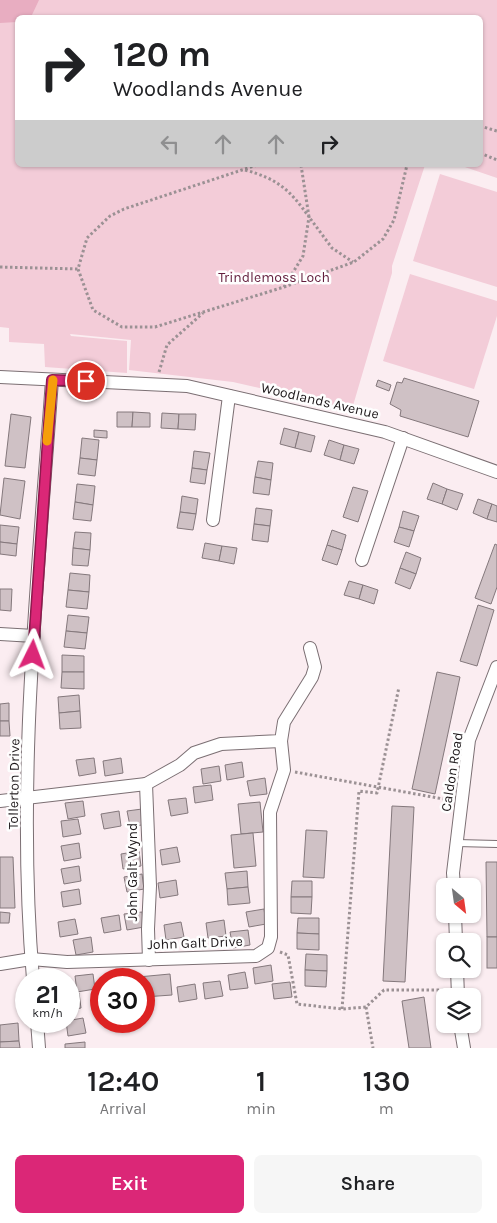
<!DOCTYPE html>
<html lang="en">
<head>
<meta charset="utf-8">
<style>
  :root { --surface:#fff; --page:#f6f6f6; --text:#202124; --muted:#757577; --accent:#db2777 }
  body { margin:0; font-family:Karla,sans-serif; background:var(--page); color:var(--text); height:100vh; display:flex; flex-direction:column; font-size:19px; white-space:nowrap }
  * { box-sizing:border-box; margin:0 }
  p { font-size:16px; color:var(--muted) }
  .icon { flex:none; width:28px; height:28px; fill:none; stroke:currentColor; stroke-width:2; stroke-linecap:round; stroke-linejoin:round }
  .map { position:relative; height:1048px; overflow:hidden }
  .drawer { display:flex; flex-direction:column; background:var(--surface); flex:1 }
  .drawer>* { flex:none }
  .guide { position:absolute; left:15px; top:15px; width:468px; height:152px; border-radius:8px; box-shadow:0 1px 4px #0004; background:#fff; color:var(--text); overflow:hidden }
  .needle { width:32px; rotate:151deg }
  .fabs { position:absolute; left:436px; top:878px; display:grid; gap:10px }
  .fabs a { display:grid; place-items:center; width:45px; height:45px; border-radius:8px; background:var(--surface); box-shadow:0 1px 4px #0004; font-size:25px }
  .speed { position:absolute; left:15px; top:968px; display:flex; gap:10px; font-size:25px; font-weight:700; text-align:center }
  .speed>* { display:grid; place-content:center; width:65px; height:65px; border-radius:50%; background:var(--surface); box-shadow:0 1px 4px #0004; line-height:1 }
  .speed small { font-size:12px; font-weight:400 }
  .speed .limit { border:8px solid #d22; background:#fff; color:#111 }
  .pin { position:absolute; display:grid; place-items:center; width:42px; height:42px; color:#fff; margin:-21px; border:2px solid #fff; border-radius:50%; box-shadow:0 1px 5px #0007 }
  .me { position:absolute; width:55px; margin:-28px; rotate:3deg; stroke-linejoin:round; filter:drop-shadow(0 0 4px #0008) }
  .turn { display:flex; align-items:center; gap:18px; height:105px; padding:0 15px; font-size:22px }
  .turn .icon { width:65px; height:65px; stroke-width:2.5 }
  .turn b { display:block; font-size:35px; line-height:42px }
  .lanes { display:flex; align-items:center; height:48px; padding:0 15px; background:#0003; justify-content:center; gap:25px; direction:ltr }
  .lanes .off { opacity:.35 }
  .eta { display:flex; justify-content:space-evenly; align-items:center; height:85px; text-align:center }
  .eta b { font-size:30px; font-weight:600; line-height:35px }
  .cta { display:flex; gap:10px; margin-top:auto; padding:10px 15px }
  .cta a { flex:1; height:58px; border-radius:8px; background:var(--accent); color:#fff; font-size:20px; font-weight:600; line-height:58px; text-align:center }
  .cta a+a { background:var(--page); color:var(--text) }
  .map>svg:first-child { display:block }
  .green { fill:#f3ccd8 }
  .forest { fill:#e8adc1 }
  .building { fill:#cfc1c5; stroke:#84787c }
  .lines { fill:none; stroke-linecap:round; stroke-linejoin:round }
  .lane-casing { stroke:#7b6f73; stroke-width:8 }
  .street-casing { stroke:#7b6f73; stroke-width:14 }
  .path { stroke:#9b9194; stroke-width:3; stroke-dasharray:2.5 2.5; stroke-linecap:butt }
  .lane { stroke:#fff; stroke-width:6 }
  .street { stroke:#fff; stroke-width:12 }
  .route-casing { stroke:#8e194d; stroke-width:12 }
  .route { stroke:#db2777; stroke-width:9 }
  .slow { stroke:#f59e0b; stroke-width:9 }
  .labels { text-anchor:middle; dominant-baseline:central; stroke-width:5; stroke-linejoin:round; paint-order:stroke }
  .park-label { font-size:14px; fill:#621d3c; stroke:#fefefe }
  .street-label { font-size:14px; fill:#1c1719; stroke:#fefefe }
</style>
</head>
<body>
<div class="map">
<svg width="497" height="1048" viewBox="0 0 497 1048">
  <rect width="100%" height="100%" fill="#fbedf1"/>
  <g class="green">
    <path d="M0,0H497V178L459,165H480V18H18V165H425L392,266V273L352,409L233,382L129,370L131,340L70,334L71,336L127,341V373L45,367L44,344L9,342V328L0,327Z"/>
    <path d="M440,174L497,192V287L413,261Z"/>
    <path d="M410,274L497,301V316L474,389L383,361Z"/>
  </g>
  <path class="forest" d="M0,0H39L31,17L18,18L17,22L0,23Z"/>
  <g class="building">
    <path d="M404,378L479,401L468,437L400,416L401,410L390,404L397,382L402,383Z"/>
    <path d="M378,380L391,385L389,391L376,386Z"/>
    <path d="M117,412H133L132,427H117Z"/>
    <path d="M133,412L150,413V427H132Z"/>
    <path d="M162,413L179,414L178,429L161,428Z"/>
    <path d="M11,414L31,417L25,468L5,466Z"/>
    <path d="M179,414H196L195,430L178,429Z"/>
    <path d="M284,428L299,432L295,448L280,444Z"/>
    <path d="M94,430L107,431V438L94,437Z"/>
    <path d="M299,432L315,436L311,452L295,448Z"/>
    <path d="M82,438L99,440L97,460L80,458Z"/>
    <path d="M329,440L344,445L340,460L324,455Z"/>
    <path d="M344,445L359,449L354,464L340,460Z"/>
    <path d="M194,451L210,453L207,470L192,468Z"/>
    <path d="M80,458L97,460L95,476L78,474Z"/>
    <path d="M258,461L273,463L271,480L255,477Z"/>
    <path d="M192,468L207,470L205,484L190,482Z"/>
    <path d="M255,477L271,480L269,495L253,493Z"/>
    <path d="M4,478L25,481L20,519L0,515Z"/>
    <path d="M433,483L447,489L442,504L427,499Z"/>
    <path d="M77,484L95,486L93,505L75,502Z"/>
    <path d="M353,487L368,491L358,522L343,517Z"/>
    <path d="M447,489L463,494L457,510L442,504Z"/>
    <path d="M182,496L198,499L196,514L180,512Z"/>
    <path d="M478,499L492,504L487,519L473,513Z"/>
    <path d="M75,502L93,505L91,521L73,519Z"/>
    <path d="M492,504L497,506V522L487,519Z"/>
    <path d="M256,508L272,510L270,526L254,524Z"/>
    <path d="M403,511L419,516L414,531L399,527Z"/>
    <path d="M180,512L196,514L193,530L177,528Z"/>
    <path d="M254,524L270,526L268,542L252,540Z"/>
    <path d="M0,525L19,527L17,544L0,542Z"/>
    <path d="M399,527L414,531L409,547L394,542Z"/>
    <path d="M332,530L346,535L342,550L327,545Z"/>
    <path d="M75,532L91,533L90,550L73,548Z"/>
    <path d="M0,542L17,544L16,556L0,554Z"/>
    <path d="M205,543L222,546L219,561L202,558Z"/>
    <path d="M495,544L497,545V587L491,604L475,598Z"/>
    <path d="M327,545L342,550L337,565L322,560Z"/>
    <path d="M222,546L237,548L234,564L219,561Z"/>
    <path d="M73,548L90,550L88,566L72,565Z"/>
    <path d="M406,552L421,558L416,574L400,568Z"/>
    <path d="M400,568L416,574L410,589L395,583Z"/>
    <path d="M70,573L90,575L89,592L68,590Z"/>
    <path d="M349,581L363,585L359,599L344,595Z"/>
    <path d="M363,585L378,590L374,604L359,599Z"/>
    <path d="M0,589H12L11,611L0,610Z"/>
    <path d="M68,590L89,592L87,609L66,607Z"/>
    <path d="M478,605L494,610L477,666L460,661Z"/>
    <path d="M68,615L89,617L87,633L66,631Z"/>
    <path d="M66,631L87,633L85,649L64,647Z"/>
    <path d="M62,655L84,656V672H62Z"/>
    <path d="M62,672H84V689L61,688Z"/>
    <path d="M437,672L460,677L435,794L412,789Z"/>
    <path d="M79,695L80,711L59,713L58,697Z"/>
    <path d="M9,703V721H0V704Z"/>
    <path d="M80,711L81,728L60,729L59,713Z"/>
    <path d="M0,721H9L10,736H0Z"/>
    <path d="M94,758L96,773L79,776L76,760Z"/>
    <path d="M121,758L123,773L105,776L103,761Z"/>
    <path d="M242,762L244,777L227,780L225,765Z"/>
    <path d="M219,766L221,781L203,784L201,769Z"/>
    <path d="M265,778L267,794L250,796L247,781Z"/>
    <path d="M211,785L213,800L195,803L193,787Z"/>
    <path d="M186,798L188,813L171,816L168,800Z"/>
    <path d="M83,801L85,816L68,819L65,803Z"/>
    <path d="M260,802L263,832L241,834L238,804Z"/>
    <path d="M392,806L414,807L405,982L383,981Z"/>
    <path d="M142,809L143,825L130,826L127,811Z"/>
    <path d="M119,811L121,826L104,829L101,814Z"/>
    <path d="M78,819L81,834L63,837L61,821Z"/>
    <path d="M306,830L327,831L324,878L303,877Z"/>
    <path d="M253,833L256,866L234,868L231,835Z"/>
    <path d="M79,843L81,858L64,861L61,846Z"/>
    <path d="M177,847L180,862L162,865L160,850Z"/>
    <path d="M139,851L141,866L123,869L121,854Z"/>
    <path d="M0,857H13L15,908H0Z"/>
    <path d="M486,862H497V937H487Z"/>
    <path d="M79,866L81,881L64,884L61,869Z"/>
    <path d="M247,871L248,887L227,889L225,873Z"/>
    <path d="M142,874L144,889L127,892L124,877Z"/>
    <path d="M176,880L178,895L160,898L158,883Z"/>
    <path d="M292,881H312V897H291Z"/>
    <path d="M248,887L250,903L228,905L227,889Z"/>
    <path d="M79,889L81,904L63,907L61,892Z"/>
    <path d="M291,897H312L311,914L291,913Z"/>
    <path d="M264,909L266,924L249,927L246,912Z"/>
    <path d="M0,912L10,913L9,923H0Z"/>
    <path d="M142,912L144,927L127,930L124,914Z"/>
    <path d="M119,915L121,930L104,933L101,918Z"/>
    <path d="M298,918H319V934L297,933Z"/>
    <path d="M75,919L78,934L60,937L58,922Z"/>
    <path d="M224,920L226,936L208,938L206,923Z"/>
    <path d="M181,922L184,937L166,940L164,925Z"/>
    <path d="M248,930L250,945L233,948L230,932Z"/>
    <path d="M297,933L319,934V950L297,949Z"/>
    <path d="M91,937L93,952L76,955L73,940Z"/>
    <rect x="487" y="937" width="10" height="31"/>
    <path d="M306,954L327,955V971L305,970Z"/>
    <path d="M271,965L273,981L255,984L253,968Z"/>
    <path d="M305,970L327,971L326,987L305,986Z"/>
    <path d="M245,972L248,988L230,990L228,975Z"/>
    <path d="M93,974L95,989L77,992L75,976Z"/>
    <path d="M170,974L172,995L144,997V979H139L138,977Z"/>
    <path d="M220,981L223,996L205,999L203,983Z"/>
    <path d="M290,982L292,997L274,999L272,984Z"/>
    <path d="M195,984L197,999L179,1002L177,987Z"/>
    <path d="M79,993L81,1008L69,1010V995Z"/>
    <path d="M424,997L431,1048H409L402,1001Z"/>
    <path d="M83,1018L86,1033L68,1036L66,1021Z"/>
    <path d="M18,1023L19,1041L0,1042V1025Z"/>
    <path d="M19,1041L20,1048H0V1042Z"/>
    <path d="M85,1042V1048H65V1044Z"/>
  </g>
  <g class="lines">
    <g class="lane-casing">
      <path id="lane" d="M457,843L497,844"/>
    </g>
    <g class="street-casing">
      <g id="street">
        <path d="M0,377L187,386L385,432L497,472"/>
        <path d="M213,520L229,396"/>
        <path d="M362,560L403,438"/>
        <path d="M0,634L34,636"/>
        <path d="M146,784L150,886L148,929L149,960"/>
        <path d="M0,801L146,784L180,765L194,753L221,744L281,741L284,722L312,677L315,667L310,648"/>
        <path d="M454,886L453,873L469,740L497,667"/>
        <path d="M455,914L456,941"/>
        <path d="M0,964L31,959L67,962L256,956L268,948L271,937L270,812L284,770L281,741"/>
        <path d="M457,969L458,996"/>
        <path d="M33,979C16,780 38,578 52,380"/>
        <path d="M37,1021L39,1048"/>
        <path d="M460,1024L464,1048"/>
      </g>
    </g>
    <g class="path">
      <path d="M480,126L497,131"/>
      <path d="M480,153L497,160"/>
      <path d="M257,165L124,209L110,216L87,238L78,269L93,310L122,327H155L284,287L354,262L383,239L394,220L407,165"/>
      <path d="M301,165L309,217L332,248L353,262"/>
      <path d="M245,170C278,179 290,190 309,217L303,256L284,287"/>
      <path d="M0,267L78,269"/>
      <path d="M159,372L167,345L203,313"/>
      <path d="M295,772L449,800"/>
      <path d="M280,952L288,955L297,1004L342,1009L366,1007L384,990H445"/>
      <path d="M366,1007L373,1048"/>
      <path d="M342,1009L359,791L377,793L399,687"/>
    </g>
    <use href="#lane" class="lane"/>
    <use href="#street" class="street"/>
  </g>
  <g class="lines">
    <g class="route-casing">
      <path id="route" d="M33,655L52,380L86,381"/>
    </g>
    <use href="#route" class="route"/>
    <path class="slow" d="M47,441L53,380"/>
  </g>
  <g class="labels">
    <g class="park-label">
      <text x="274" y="277">Trindlemoss Loch</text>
    </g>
    <g class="street-label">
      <text transform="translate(320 401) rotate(13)">Woodlands Avenue</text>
      <text transform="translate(452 772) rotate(-81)">Caldon Road</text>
      <text transform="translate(14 784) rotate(-89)">Tollerton Drive</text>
      <text transform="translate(132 872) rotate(-90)">John Galt Wynd</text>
      <text transform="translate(195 943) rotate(-2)">John Galt Drive</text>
    </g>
  </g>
</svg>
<div class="fabs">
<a><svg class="needle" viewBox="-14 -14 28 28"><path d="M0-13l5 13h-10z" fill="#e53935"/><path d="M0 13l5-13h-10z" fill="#757577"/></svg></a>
<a><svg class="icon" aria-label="search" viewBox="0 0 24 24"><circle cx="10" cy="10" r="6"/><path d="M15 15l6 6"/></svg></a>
<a><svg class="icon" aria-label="layers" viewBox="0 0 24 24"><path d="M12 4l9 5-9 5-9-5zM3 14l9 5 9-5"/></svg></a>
</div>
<div class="speed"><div>21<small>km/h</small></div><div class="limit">30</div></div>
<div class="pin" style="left:86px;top:381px;background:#d93025"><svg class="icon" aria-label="arrive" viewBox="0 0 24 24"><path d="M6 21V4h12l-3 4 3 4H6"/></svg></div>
<svg class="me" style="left:33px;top:655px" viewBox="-20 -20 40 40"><path d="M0-17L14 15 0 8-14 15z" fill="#db2777" stroke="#fff" stroke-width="4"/></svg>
<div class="guide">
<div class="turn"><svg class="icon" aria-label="right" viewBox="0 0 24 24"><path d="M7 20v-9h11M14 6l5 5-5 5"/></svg><div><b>120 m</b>Woodlands Avenue</div></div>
<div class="lanes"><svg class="icon off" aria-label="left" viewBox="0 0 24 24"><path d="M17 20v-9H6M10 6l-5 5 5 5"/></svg><svg class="icon off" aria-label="ahead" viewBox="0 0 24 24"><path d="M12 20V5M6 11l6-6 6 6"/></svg><svg class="icon off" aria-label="ahead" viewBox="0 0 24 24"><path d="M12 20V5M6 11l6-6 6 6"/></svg><svg class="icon" aria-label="right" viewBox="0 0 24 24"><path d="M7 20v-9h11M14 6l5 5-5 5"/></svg></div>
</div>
</div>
<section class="drawer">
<div class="eta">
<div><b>12:40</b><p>Arrival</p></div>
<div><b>1</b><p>min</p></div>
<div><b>130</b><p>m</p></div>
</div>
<div class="cta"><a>Exit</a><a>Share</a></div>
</section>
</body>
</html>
